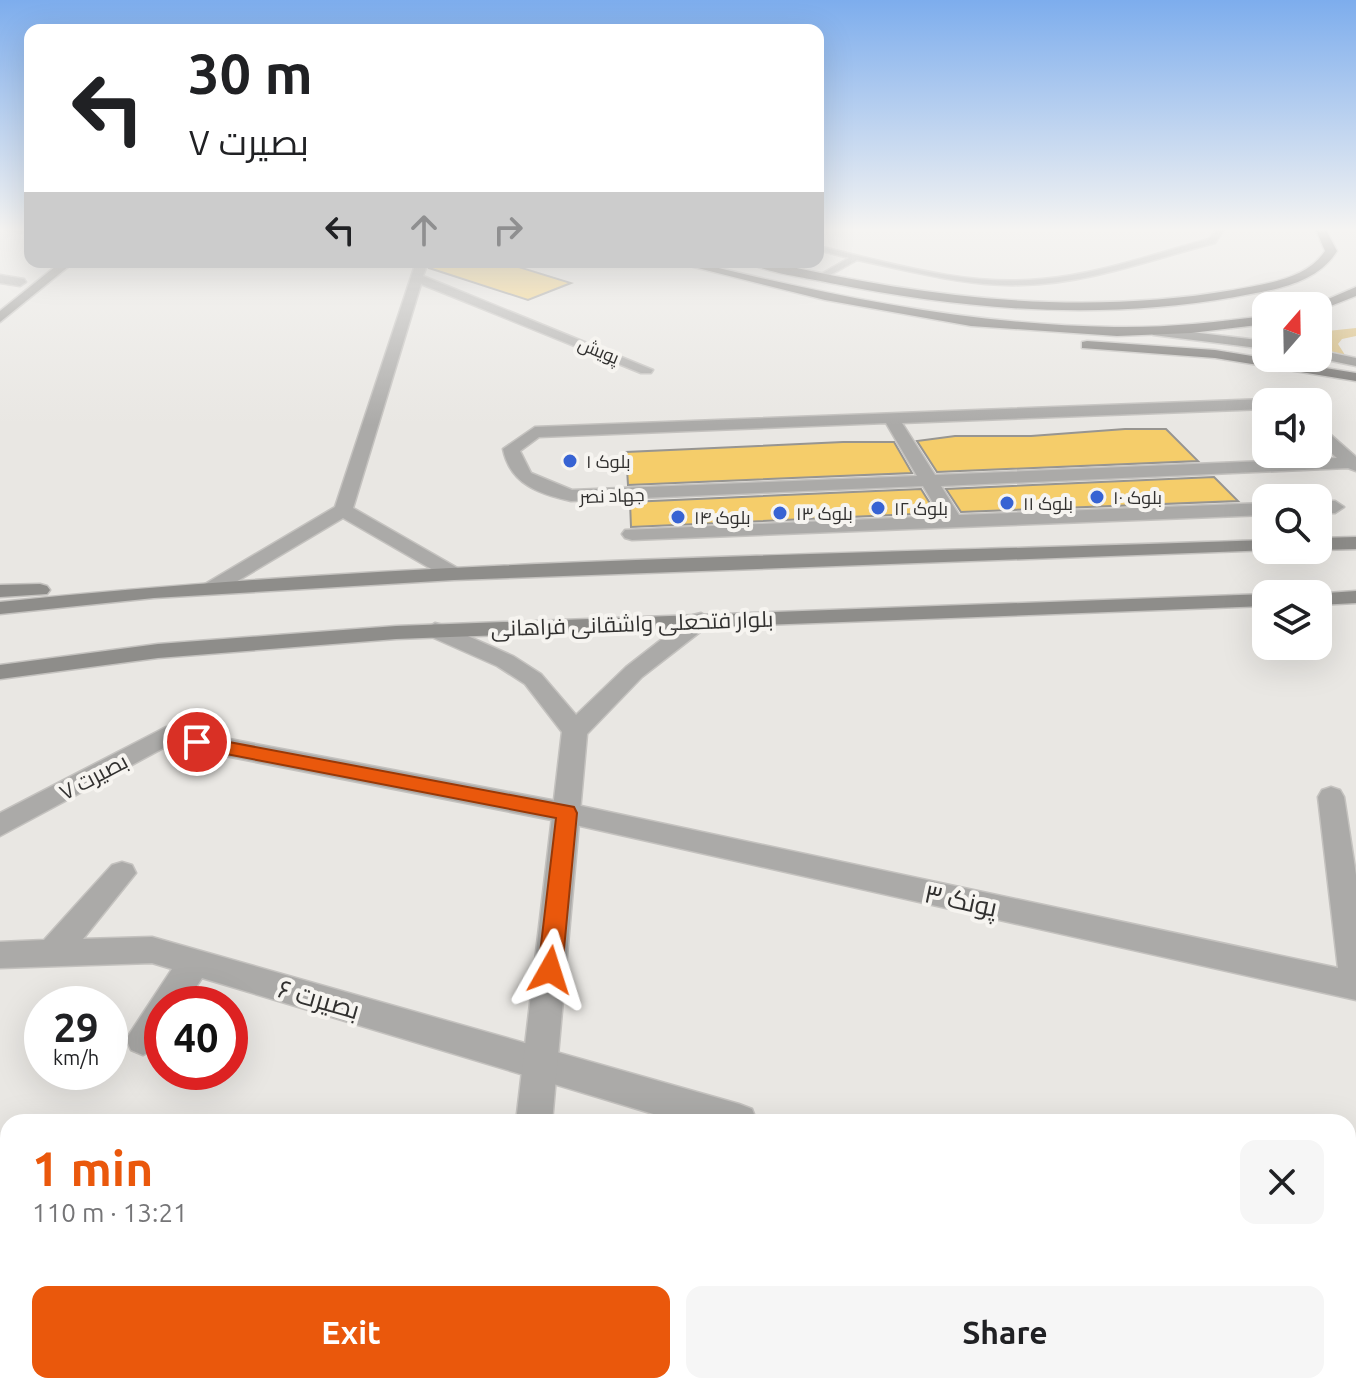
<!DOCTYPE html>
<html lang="en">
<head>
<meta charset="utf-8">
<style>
  :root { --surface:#fff; --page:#f6f6f6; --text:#202124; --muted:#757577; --accent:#ea580c }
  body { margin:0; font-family:Ubuntu,Cairo,sans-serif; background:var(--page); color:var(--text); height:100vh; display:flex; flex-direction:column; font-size:30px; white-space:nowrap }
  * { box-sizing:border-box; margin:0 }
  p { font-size:26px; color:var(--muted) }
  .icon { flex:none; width:44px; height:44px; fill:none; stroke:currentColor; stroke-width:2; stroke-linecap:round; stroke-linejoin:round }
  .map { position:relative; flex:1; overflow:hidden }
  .side { position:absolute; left:0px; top:1114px; width:1356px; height:280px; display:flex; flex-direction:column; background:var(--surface); border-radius:24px 24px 0 0; box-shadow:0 8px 32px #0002 }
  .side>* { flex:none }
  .hud { position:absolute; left:24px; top:24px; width:800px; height:244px; border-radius:16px; box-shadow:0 8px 32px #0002; background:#fff; color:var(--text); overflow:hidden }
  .needle { width:52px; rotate:20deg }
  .buttons { position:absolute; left:1252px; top:292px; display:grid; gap:16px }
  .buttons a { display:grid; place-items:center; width:80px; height:80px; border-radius:16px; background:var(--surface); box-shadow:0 8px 32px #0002; font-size:40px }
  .speed { position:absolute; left:24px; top:986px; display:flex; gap:16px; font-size:40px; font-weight:700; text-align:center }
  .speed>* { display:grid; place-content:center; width:104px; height:104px; border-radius:50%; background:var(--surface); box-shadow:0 8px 32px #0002; line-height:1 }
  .speed small { font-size:20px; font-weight:400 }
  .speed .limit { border:12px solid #d22; background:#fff; color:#111 }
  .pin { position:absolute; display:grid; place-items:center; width:68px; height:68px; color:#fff; margin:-34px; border:4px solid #fff; border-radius:50%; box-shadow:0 2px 8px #0007 }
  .me { position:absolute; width:88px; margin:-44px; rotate:6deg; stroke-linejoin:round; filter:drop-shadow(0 0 6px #0008) }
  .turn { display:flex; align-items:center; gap:28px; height:168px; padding:0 32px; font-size:36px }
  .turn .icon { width:104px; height:104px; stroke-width:2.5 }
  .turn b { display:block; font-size:56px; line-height:68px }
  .lanes { display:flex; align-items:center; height:76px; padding:0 32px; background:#0003; justify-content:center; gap:40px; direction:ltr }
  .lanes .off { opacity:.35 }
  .round { display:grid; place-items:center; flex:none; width:84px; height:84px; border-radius:16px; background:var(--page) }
  .overview { display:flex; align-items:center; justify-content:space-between; height:136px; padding:0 32px }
  h1 { font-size:48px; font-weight:600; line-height:60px; color:var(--accent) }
  .button { display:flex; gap:16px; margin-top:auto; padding:16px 32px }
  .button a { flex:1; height:92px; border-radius:16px; background:var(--accent); color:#fff; font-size:32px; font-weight:600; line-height:92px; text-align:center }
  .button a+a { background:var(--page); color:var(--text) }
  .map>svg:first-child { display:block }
  .green { fill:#dcbf7b }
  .building { fill:#f5cd6a; stroke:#979591; stroke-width:2 }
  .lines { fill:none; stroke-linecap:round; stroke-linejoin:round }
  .service-casing { stroke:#c4c2bf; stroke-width:3 }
  .minor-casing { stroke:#c4c2bf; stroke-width:3 }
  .tertiary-casing { stroke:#c4c2bf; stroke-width:3 }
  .secondary-casing { stroke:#c4c2bf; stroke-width:3 }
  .trunk-casing { stroke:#c4c2bf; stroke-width:3 }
  .service { fill:#abaaa8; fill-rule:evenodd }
  .minor { fill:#abaaa8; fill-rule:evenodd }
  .tertiary { fill:#abaaa8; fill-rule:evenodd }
  .secondary { fill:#8e8d8a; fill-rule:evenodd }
  .trunk { fill:#706e6b; fill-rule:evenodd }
  .route { fill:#ea580c; stroke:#983908; stroke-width:2 }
  .poi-dot { fill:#3763d3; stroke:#f6f4f0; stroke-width:3 }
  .labels { text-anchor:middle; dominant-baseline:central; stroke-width:8; stroke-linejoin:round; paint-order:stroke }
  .far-street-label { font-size:18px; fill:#31302f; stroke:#f6f4f0 }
  .far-poi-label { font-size:18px; fill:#31302f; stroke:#f6f4f0; text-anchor:start }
  .street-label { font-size:22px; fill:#31302f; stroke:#f6f4f0 }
  .near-street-label { font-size:26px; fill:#31302f; stroke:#f6f4f0 }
</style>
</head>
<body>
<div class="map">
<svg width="1356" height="1394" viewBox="0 0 1356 1394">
  <rect width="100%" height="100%" fill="#e9e7e3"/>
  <path class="green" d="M1356,328V336L1342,339L1338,344L1345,355L1318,348V332Z"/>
  <g class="building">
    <path d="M431,262H502L571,283L528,300L429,268Z"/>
    <path d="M1125,429H1166L1198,461L937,472L917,441L955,436H1031Z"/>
    <path d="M843,442H894L912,473L628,485L626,452Z"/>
    <path d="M1214,477L1238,501L961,512L946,489Z"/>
    <path d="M921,489L936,513L631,527L630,502Z"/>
  </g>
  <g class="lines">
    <g class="service-casing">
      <path id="service" d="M1216,230H1224L1215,243C1152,259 1087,284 1022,285C966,287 911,271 857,260L823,279L816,277L849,258L818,250V246C890,263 968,287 1042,279C1099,274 1154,254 1209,239Z"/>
    </g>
    <g class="minor-casing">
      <g id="minor">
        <path d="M5,230H30V234Z"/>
        <path d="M416,262H428L423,276L653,370L651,373H641L421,284L353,508L461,570L464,574L461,578H447L343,518L219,592H205L202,588L205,584L335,507Z"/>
        <path d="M0,275L24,279L26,282L20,286L0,283Z"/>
        <path d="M1266,399L1272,402H1266V409L902,423L935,475L1337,458L1318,441V427L1324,429L1356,457V471L1348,468L941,486L959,515L1266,503V515L632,540L625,538L622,534L625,530L941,516L923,486L571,501C539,494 510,484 503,449L535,427ZM886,423L917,476L572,490L531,473L520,451L539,437Z"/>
        <path d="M1318,501H1335L1344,507L1335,513H1318Z"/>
        <path d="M166,727L567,803L1338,968L1318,797L1322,790L1331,787L1340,790L1344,797L1356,875V1000L567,823L169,745L0,836V813Z"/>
        <path d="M122,862L132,865L136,873L83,939L152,937L739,1104L752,1109L757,1122H680L202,978L185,1004H162C162,1026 167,1045 143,1055L131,1050L126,1039L172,969L152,963L0,968V942L44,940L112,865Z"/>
        <path d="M1348,1279L1356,1282V1324L1348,1321Z"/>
        <path d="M0,1364L8,1367V1386H46L49,1394H0Z"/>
      </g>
    </g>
    <g class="tertiary-casing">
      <g id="tertiary">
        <path d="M701,613L712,620L709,625L642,677L587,734L552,1122H516L562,732L525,684L497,666L427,635L424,630L435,623L443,625L513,656L541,674L576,715L626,667L693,615Z"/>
        <path d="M484,1386H528L527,1394H483Z"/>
      </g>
    </g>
    <g class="secondary-casing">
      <g id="secondary">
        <path d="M61,262H74L0,322V311Z"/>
        <path d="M1158,328L1266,341V349L1153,335L1151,332Z"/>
        <path d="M1318,350L1356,358V366L1317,358Z"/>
        <path d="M1356,537V549L1318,550V538Z"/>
        <path d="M1266,540V550H1273L454,580L154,598L0,614V602C420,558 844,555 1266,540Z"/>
        <path d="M40,584L47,586L50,590L47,594L0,597V585Z"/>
        <path d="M1356,591V603L1318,605V594H1312Z"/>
        <path d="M1266,594V606L396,639L158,658L0,679V665L158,644L396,626Z"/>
      </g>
    </g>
    <g class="trunk-casing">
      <g id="trunk">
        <path d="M1316,230H1326L1337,251C1316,285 1272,290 1235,297C1099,321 965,310 830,283C809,278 765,273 748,262H769C923,297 1076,317 1233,290C1264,284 1306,280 1325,251Z"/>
        <path d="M674,262H694C832,296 971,325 1114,327C1165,328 1216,322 1266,316V324L1191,333L1117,336L971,326L825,300Z"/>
        <path d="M1356,287V296L1318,311V306H1312Z"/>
        <path d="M1087,341L1215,350L1356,373V381L1215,358L1082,348V342Z"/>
      </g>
    </g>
    <use href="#service" class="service"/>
    <use href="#minor" class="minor"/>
    <use href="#tertiary" class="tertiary"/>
    <use href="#secondary" class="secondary"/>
    <use href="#trunk" class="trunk"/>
  </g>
  <linearGradient id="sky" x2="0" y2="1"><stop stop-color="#7daded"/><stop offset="0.54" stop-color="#f5f4f2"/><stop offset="1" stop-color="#f5f4f2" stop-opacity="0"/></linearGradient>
  <rect width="1356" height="425" fill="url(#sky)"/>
  <path class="route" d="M197,736L574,807L577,813L562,970L559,977L550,980L541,977L538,970L556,818L190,747L187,742L190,738Z"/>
  <g class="poi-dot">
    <circle cx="570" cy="461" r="8"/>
    <circle cx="1097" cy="497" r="8"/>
    <circle cx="1007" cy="503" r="8"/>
    <circle cx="878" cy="508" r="8"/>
    <circle cx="780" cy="513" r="8"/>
    <circle cx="678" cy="517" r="8"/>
  </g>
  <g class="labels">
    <g class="far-street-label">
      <text transform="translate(599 350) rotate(22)">پویش</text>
      <text transform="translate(612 495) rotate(-2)">جهاد نصر</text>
    </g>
    <g class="far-poi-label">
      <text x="586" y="461">بلوک ۱</text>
      <text x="1113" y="497">بلوک ۱۰</text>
      <text x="1023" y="503">بلوک ۱۱</text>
      <text x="894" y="508">بلوک ۱۲</text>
      <text x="796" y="513">بلوک ۱۳</text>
      <text x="694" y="517">بلوک ۱۴</text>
    </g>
    <g class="street-label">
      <text transform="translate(632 623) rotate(-2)">بلوار فتحعلی واشقانی فراهانی</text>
      <text transform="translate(93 776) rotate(-28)">بصیرت ۷</text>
    </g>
    <g class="near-street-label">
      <text transform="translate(961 900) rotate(12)">پونک ۳</text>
      <text transform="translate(319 999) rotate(16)">بصیرت ۶</text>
    </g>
  </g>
</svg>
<div class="buttons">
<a><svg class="needle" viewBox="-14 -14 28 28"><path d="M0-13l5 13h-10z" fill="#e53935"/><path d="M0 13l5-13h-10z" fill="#757577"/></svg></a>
<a><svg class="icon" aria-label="sound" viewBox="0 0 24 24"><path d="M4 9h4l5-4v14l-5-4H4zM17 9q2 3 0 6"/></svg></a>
<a><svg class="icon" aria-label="search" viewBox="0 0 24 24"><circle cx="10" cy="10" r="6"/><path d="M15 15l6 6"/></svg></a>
<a><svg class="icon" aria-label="layers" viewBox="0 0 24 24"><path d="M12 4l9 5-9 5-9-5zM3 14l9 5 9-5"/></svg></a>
</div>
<div class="speed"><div>29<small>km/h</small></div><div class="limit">40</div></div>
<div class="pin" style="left:197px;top:742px;background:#d93025"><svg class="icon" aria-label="arrive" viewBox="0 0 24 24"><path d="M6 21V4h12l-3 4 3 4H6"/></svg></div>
<svg class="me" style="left:550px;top:970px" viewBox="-20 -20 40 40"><path d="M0-17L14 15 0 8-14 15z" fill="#ea580c" stroke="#fff" stroke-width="4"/></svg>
<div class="hud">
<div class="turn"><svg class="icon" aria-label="left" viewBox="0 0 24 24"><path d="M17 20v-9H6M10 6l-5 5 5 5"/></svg><div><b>30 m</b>بصیرت ۷</div></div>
<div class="lanes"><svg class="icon" aria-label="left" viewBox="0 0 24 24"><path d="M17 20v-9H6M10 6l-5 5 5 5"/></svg><svg class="icon off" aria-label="ahead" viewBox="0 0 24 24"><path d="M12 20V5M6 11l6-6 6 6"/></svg><svg class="icon off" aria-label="right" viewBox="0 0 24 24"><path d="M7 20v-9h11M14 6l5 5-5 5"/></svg></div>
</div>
<section class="side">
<div class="overview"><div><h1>1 min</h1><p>110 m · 13:21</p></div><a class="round"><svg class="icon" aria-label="close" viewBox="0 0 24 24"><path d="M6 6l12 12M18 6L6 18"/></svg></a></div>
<div class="button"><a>Exit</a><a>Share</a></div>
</section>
</div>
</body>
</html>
